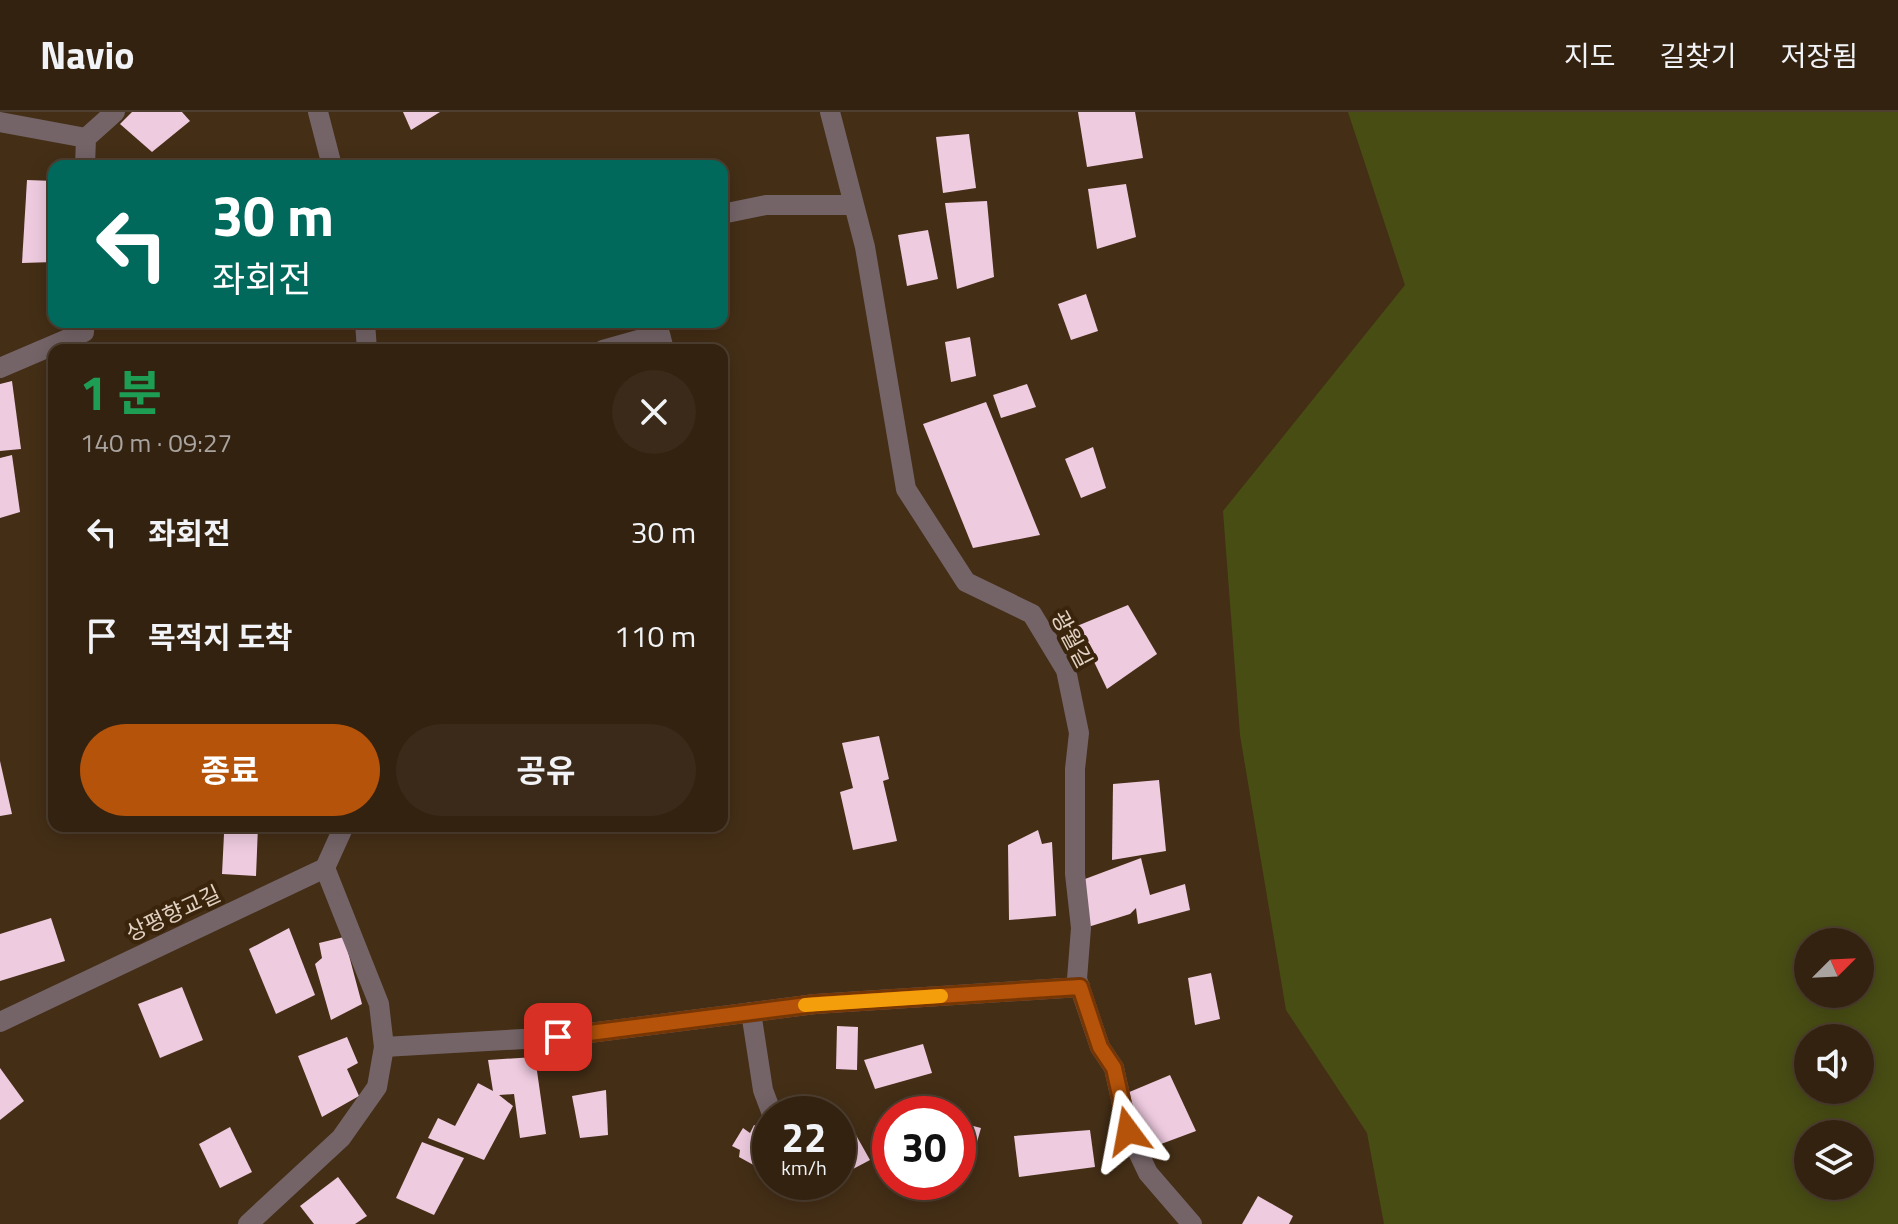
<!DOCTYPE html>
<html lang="ko">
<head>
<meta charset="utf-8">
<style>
  :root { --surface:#332210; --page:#3b2a19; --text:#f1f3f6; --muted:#a9a49f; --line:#4e3f30; --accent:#b45309 }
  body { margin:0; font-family:"Titillium Web","Noto Sans KR",sans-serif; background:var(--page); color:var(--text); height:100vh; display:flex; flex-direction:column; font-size:30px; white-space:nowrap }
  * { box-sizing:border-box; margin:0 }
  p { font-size:26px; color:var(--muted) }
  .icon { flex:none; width:44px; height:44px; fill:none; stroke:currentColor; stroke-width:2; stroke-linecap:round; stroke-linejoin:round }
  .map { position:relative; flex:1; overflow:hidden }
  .sheet { position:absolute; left:48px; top:232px; width:680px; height:488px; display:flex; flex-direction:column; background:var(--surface); border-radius:16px; box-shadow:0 4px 20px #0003,0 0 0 2px var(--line) }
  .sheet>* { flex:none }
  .banner { position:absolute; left:48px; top:48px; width:680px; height:168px; border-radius:16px; box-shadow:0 4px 20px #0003,0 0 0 2px var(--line); background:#00695c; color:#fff; overflow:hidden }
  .needle { width:52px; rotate:66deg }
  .fabs { position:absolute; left:1794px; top:816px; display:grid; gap:16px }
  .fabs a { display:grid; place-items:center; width:80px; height:80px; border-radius:50%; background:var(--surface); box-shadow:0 4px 20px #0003,0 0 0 2px var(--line); font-size:40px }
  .speed { position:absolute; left:752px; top:984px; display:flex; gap:16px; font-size:40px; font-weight:700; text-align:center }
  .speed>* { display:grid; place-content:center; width:104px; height:104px; border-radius:50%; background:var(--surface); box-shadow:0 4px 20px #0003,0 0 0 2px var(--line); line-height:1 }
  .speed small { font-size:20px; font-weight:400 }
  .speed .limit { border:12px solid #d22; background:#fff; color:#111 }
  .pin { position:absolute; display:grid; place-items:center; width:68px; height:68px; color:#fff; margin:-34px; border-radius:16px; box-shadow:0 4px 12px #0006 }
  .me { position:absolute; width:88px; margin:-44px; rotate:347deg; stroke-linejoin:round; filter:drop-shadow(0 0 6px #0008) }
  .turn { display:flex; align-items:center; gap:28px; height:168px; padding:0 32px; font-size:36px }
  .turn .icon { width:104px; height:104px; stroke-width:2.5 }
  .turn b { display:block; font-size:56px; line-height:68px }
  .round { display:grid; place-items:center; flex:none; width:84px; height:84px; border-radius:42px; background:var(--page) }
  .overview { display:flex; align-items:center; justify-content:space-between; height:136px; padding:0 32px }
  h1 { font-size:48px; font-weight:700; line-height:60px; color:#1e9e55 }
  .button { display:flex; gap:16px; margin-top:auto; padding:16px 32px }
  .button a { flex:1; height:92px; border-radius:48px; background:var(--accent); color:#fff; font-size:32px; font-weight:700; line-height:92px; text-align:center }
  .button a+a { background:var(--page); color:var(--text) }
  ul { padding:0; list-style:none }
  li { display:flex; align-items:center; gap:24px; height:104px; padding:0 32px }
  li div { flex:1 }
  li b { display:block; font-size:30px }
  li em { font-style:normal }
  header { display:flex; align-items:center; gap:48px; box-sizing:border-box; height:112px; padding:0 40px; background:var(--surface); border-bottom:2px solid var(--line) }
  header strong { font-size:38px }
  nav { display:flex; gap:44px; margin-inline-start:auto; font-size:28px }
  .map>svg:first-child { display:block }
  .green { fill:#484d14; fill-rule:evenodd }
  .building { fill:#efcbe0 }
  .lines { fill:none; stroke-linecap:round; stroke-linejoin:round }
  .minor { stroke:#746468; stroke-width:20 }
  .route-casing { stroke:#753606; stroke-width:20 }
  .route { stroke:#b45309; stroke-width:14 }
  .slow { stroke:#f59e0b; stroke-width:14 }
  .labels { text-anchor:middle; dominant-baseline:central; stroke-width:8; stroke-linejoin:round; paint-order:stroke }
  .street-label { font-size:22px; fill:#e1d2c4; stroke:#3a240c }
</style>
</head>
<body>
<header>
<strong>Navio</strong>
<nav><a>지도</a><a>길찾기</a><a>저장됨</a></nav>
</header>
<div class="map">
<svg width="1898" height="1112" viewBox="0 0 1898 1112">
  <rect width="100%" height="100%" fill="#442e16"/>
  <path class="green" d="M1348,0H1898V1112H1384L1367,1021L1286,898L1240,623L1223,399L1405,173ZM1808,830H1860V882H1808ZM1808,926H1860V978H1808ZM1808,1022H1860V1074H1808Z"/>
  <g class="building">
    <path d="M132,0H182L190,9L152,40L120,12Z"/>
    <path d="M403,0H440L411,18Z"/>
    <path d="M1078,0H1135L1143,46L1087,55Z"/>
    <path d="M969,22L976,76L943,81L936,25Z"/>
    <path d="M27,68L54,69V150L22,151Z"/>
    <path d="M1126,72L1136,125L1097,137L1088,77Z"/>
    <path d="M987,89L994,165L957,177L945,91Z"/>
    <path d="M928,118L938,167L907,174L898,123Z"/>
    <path d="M1086,182L1098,219L1071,228L1058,192Z"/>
    <path d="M970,225L976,264L951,270L945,230Z"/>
    <path d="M12,269L21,337L0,339V272Z"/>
    <path d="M1027,272L1036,295L1001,306L993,283Z"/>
    <path d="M986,290L1040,423L973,436L923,312Z"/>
    <path d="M1093,335L1106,376L1081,386L1065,347Z"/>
    <path d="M12,343L20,400L0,406V346Z"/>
    <path d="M1128,493L1157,542L1107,577L1077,514Z"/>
    <path d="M879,624L889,667L883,669L897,729L853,738L840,680L853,676L842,631Z"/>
    <path d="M0,649L12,702L0,704Z"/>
    <path d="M1159,668L1166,739L1112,748L1113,672Z"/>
    <path d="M220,714H258L256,764L222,762L224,722Z"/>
    <path d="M1038,718L1042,732L1052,730L1056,804L1009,808L1008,733Z"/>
    <path d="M1141,746L1150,783L1185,772L1190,798L1138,812L1136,796L1130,802L1088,815L1085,767Z"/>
    <path d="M51,806L65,849L0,869V822Z"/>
    <path d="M289,816L315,883L276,902L249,837Z"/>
    <path d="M344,825L362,892L331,908L315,852L322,846L319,831Z"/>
    <path d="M1211,861L1220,907L1195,913L1188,866Z"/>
    <path d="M182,875L203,928L160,946L138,892Z"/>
    <path d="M837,914L858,915L857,958L836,957Z"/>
    <path d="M347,925L358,951L347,957L359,984L322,1005L298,944Z"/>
    <path d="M923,932L932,961L875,977L864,948Z"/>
    <path d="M535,945L546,1022L520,1026L514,982L499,983L513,994L484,1048L428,1026L438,1006L455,1014L478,971L493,979L488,948Z"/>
    <path d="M0,956L24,989L0,1008Z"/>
    <path d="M1170,963L1196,1019L1153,1035L1127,981Z"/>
    <path d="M606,978L608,1023L580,1026L572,984Z"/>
    <path d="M958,1010L981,1016L967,1065L958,1063Z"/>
    <path d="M754,1013L770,1023V1062L739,1045L740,1038L732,1034L743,1016L750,1021Z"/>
    <path d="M230,1015L252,1060L220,1076L199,1032Z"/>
    <path d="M852,1016L870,1048L838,1065V1024Z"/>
    <path d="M1090,1018L1095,1055L1019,1065L1014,1024Z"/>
    <path d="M422,1030L464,1046L434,1103L396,1086Z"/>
    <path d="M338,1065L367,1104L355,1112H314L300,1094Z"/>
    <path d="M1258,1084L1293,1104L1289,1112H1242Z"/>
  </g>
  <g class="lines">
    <g class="minor">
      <path d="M318,0L332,54"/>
      <path d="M830,0L865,135L906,377L966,470L1032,502L1066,558L1079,621L1075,657V762L1081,816L1077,867L1100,935L1114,956L1128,1019L1148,1061L1192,1112"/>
      <path d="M0,10L86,26"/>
      <path d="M85,54L86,26L115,0"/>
      <path d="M722,102L766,93H853"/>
      <path d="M365,210L367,238"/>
      <path d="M603,238L660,222L664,238"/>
      <path d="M0,256L84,220V210"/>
      <path d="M751,900L763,978L772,1002"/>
      <path d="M0,910L325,756L344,714"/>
      <path d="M384,935L558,925L815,892L1080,875"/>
      <path d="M248,1112L341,1026L377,975L384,935L379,892L325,756"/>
    </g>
  </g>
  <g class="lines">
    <g class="route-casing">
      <path id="route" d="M558,925L815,892L1080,875L1100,935L1114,956L1128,1019"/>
    </g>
    <use href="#route" class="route"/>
    <path class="slow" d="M805,893L941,884"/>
  </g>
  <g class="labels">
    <g class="street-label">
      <text transform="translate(1072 527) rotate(62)">광월길</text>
      <text transform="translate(173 801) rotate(-25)">상평향교길</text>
    </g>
  </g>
</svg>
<div class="fabs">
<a><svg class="needle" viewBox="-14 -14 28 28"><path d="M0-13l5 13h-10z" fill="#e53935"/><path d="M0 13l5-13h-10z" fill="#a9a49f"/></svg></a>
<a><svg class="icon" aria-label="sound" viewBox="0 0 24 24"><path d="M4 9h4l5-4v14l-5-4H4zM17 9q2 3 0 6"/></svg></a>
<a><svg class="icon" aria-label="layers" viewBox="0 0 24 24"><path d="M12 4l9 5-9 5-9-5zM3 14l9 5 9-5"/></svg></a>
</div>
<div class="speed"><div>22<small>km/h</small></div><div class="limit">30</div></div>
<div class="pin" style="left:558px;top:925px;background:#d93025"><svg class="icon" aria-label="arrive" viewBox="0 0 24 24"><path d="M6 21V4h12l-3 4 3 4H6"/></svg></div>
<svg class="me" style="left:1128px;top:1019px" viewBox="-20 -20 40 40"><path d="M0-17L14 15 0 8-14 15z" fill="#b45309" stroke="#fff" stroke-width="4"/></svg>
<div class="banner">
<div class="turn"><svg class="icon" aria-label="left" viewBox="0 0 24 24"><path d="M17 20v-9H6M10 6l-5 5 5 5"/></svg><div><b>30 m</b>좌회전</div></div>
</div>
<section class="sheet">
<div class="overview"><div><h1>1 분</h1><p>140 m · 09:27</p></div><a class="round"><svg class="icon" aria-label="close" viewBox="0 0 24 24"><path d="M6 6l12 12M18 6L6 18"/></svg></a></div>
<ul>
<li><svg class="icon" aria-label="left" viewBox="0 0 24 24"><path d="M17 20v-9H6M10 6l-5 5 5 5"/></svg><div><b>좌회전</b></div><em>30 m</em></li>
<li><svg class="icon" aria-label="arrive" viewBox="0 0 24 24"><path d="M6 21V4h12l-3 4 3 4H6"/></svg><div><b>목적지 도착</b></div><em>110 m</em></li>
</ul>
<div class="button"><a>종료</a><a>공유</a></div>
</section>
</div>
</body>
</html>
